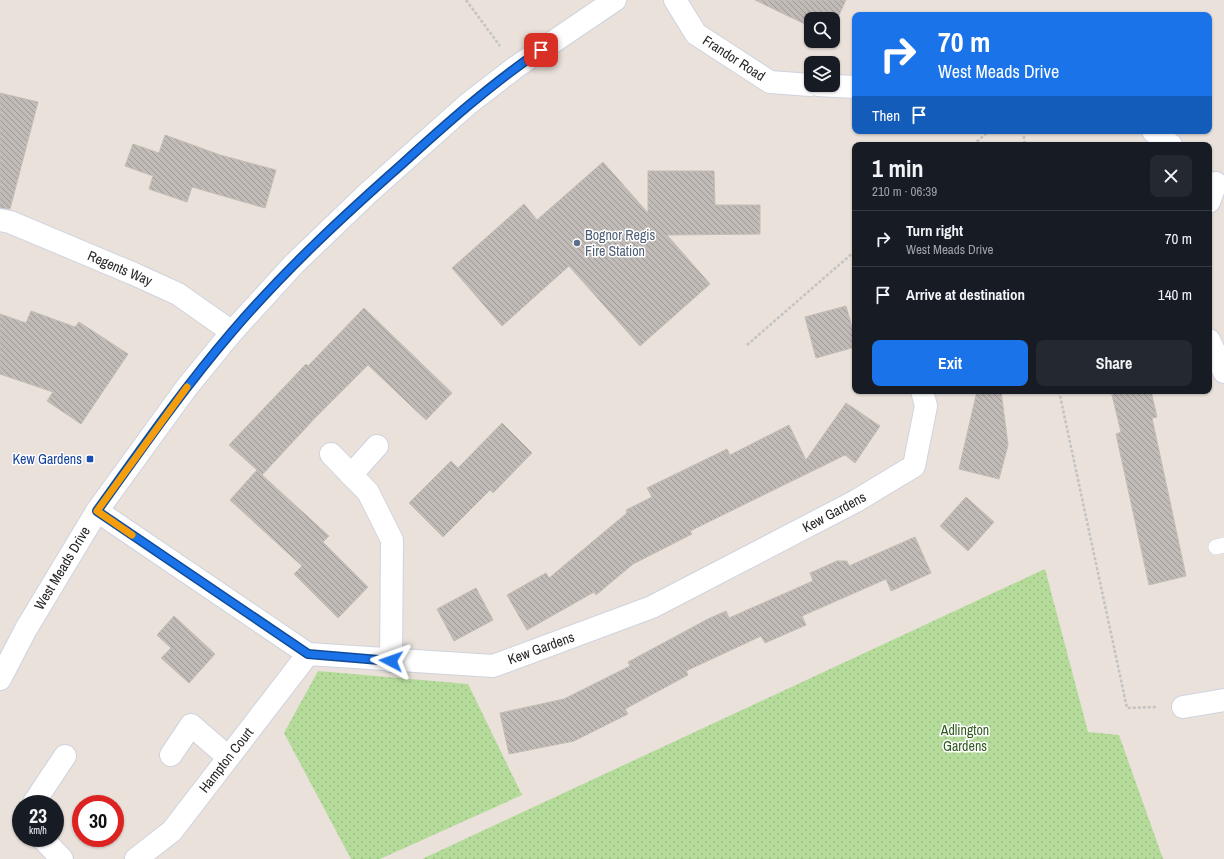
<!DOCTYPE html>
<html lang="en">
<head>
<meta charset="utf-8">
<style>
  :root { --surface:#171b24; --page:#242831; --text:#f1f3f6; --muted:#9ea1a6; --line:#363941; --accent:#1a73e8 }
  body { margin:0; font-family:"Archivo Narrow",sans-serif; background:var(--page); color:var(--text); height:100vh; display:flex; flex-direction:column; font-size:15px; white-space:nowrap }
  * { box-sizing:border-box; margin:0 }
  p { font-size:13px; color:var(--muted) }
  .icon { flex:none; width:22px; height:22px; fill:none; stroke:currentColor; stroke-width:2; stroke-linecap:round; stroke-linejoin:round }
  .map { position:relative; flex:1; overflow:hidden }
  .drawer { position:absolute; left:852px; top:142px; width:360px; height:252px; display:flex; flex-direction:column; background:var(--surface); border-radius:8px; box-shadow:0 1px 3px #0004 }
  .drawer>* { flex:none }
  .top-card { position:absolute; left:852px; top:12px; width:360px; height:122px; border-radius:8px; box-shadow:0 1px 3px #0004; background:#1a73e8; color:#fff; overflow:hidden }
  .buttons { position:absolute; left:804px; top:12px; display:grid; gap:8px }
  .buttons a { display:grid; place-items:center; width:36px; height:36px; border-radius:8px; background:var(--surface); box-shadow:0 1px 3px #0004; font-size:20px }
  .speed { position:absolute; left:12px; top:795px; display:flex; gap:8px; font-size:20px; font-weight:700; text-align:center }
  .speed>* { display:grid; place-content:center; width:52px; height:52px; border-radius:50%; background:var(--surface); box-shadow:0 1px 3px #0004; line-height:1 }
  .speed small { font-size:10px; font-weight:400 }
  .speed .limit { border:6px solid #d22; background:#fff; color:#111 }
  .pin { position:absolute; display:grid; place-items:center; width:34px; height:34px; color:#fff; margin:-17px; border-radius:8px; box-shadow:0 2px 6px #0006 }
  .me { position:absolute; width:44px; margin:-22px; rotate:274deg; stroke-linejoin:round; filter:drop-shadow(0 0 3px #0008) }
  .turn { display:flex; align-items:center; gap:14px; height:84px; padding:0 20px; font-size:18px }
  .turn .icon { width:52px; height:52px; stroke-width:2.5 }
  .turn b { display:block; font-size:28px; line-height:34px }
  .then { display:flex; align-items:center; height:38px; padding:0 20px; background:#0003; gap:8px; font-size:15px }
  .round { display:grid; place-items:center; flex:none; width:42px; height:42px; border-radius:8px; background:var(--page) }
  .overview { display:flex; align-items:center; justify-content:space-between; height:68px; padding:0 20px }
  h1 { font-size:24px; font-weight:700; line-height:30px }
  .cta { display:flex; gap:8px; margin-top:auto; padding:8px 20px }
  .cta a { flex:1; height:46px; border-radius:8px; background:var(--accent); color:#fff; font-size:16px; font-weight:700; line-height:46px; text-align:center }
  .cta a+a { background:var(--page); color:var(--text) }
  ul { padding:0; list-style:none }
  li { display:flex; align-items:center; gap:12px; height:56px; padding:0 20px; border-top:1px solid var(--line) }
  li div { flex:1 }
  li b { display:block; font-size:15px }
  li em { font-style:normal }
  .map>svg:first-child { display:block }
  .green { fill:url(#green-dots) }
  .building { fill:url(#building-back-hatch); stroke:#c4bdb4 }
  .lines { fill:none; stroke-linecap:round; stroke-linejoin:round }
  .service-casing { stroke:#cfd3df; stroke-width:16 }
  .minor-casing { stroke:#cfd3df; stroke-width:24 }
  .tertiary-casing { stroke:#cfd3df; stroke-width:24 }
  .path { stroke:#c3c3c3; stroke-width:2.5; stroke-dasharray:3 2; stroke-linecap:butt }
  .service { stroke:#fff; stroke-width:15 }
  .minor { stroke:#fff; stroke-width:22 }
  .tertiary { stroke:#fff; stroke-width:22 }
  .route-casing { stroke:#114b97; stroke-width:10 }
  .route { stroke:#1a73e8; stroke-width:7 }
  .slow { stroke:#f59e0b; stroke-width:7 }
  .service-dot { fill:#5c6f8a; stroke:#fff; stroke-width:1.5 }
  .transit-dot { fill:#1a4fb4; stroke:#fff; stroke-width:1.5 }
  .labels { text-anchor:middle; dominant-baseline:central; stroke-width:3; stroke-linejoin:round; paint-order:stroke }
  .street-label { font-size:14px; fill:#272727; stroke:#fff }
  .service-label { font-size:14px; fill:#4e5e75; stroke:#fff; text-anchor:start }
  .transit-label { font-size:14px; fill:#164399; stroke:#fff; text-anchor:end }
  .park-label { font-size:14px; fill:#305d1f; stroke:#fff }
</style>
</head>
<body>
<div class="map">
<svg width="1224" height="859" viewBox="0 0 1224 859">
  <defs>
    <pattern id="green-dots" width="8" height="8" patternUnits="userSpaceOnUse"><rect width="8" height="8" fill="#b5db9a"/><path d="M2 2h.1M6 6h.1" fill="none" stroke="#9cbc85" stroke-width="1.8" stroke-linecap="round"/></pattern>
    <pattern id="building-back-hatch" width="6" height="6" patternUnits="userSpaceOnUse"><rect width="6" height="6" fill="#c1bbb7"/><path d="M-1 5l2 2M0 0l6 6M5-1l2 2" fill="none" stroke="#9d9895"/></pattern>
  </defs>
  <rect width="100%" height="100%" fill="#e9e1da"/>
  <g class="green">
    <path d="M1045,569L1088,732L1119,735L1163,859H422Z"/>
    <path d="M318,671L468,684L522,795L380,859H351L284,733Z"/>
  </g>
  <g class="building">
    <path d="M755,0H846L833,28V19H811V27Z"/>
    <path d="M0,93L38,102L10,209L0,208Z"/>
    <path d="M165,135L220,155L276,170L265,208L192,187L187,202L149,189L153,176L125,166L133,144L159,153Z"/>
    <path d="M603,162L648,213V171H714L715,205H760V234L667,235L710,284L640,346L569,266L502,326L452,268L524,204L537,220Z"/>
    <path d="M846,306L855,338V347L816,358L805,317Z"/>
    <path d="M364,308L452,393L426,420L368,365L315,418L262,475L329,536L323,542L368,587L338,618L294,574L302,566L230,500L257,470L229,445L306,364L308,366Z"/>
    <path d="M31,311L75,327L79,322L128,354L81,424L47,401L53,392L0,374V314L26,323Z"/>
    <path d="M977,391H1001L1008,445L999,479L959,469Z"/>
    <path d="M1111,391H1151L1157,417L1152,418L1186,576L1149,585L1116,434L1121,432Z"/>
    <path d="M846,403L880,426L855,463L845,455L690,531L692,534L633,564L596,595L594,592L527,630L507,595L546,573L549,578L627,513L626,510L652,497L647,488L727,449L730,455L789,425L806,460Z"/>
    <path d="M502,423L532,453L493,493L490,490L443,537L409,503L451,461L458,468Z"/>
    <path d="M966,497L994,522L968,551L940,526Z"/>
    <path d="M915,537L931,573L891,591L886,579L802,616L806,625L765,643L761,636L686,671L688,675L625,709L628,714L574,741L509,754L500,713L564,699L630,666L628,662L708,619L726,611L729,618L813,581L810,573L837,561H847L849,566Z"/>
    <path d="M476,588L493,620L454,641L437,609Z"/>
    <path d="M174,616L215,654L189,683L161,658L171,648L157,635Z"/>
  </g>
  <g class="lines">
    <g class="service-casing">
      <path id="service" d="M1216,547L1224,545"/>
    </g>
    <g class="minor-casing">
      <g id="minor">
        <path d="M675,0L696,34L770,82L811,85"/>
        <path d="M818,85L855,87"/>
        <path d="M1153,131L1171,145"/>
        <path d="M1209,202L1216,183"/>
        <path d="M0,220L10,222L134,274L178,294L232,332"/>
        <path d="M1209,340L1224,372"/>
        <path d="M331,454L368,492L392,540L391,661"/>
        <path d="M351,475L377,446"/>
        <path d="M97,511L308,654L493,666L652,607L856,501L914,466L926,406L922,391"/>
        <path d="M1183,707L1224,700"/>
        <path d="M171,755L191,725L228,757"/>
        <path d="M33,804L65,756"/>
        <path d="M42,838L62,859"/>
        <path d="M136,859L172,831L308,654"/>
      </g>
    </g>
    <g class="tertiary-casing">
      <path id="tertiary" d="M0,679L26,629L97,511L187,387L232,332L294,264L368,193L468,104L516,67L615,0"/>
    </g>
    <g class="path">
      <path d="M466,0L500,46"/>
      <path d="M1023,131L1025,145"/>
      <path d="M973,145L989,131"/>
      <path d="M747,345L855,251"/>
      <path d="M1059,391L1127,708L1157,707"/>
    </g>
    <use href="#service" class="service"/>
    <use href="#minor" class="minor"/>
    <use href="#tertiary" class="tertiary"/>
  </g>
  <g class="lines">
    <g class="route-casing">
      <path id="route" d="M391,661L308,654L97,511C140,451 183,389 231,333C283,272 341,218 401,165C446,124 491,84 541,50"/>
    </g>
    <use href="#route" class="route"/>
    <path class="slow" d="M132,535L97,511L187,387"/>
  </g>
  <circle class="service-dot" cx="577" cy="243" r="4"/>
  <rect class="transit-dot" x="86" y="455" width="8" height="8" rx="2"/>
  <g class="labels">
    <g class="street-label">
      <text transform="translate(734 58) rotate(33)">Frandor Road</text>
      <text transform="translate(120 268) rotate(23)">Regents Way</text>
      <text transform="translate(834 512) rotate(-28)">Kew Gardens</text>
      <text transform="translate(62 568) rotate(-59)">West Meads Drive</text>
      <text transform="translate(541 648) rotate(-20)">Kew Gardens</text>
      <text transform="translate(226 760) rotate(-52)">Hampton Court</text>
    </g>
    <g class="service-label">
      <text x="585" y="235">Bognor Regis<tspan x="585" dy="16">Fire Station</tspan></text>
    </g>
    <g class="transit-label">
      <text x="82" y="459">Kew Gardens</text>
    </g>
    <g class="park-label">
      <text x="965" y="730">Adlington<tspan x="965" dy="16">Gardens</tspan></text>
    </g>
  </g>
</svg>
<div class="buttons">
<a><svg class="icon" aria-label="search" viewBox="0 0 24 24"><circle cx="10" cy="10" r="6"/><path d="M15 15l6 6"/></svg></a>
<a><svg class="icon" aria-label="layers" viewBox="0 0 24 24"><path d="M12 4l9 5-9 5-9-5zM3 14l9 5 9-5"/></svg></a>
</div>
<div class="speed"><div>23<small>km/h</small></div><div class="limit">30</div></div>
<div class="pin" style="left:541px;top:50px;background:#d93025"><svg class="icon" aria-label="arrive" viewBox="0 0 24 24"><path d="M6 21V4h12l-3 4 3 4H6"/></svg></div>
<svg class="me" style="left:391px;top:661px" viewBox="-20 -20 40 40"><path d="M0-17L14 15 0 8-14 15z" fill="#1a73e8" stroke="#fff" stroke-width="4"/></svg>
<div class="top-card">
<div class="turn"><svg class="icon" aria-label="right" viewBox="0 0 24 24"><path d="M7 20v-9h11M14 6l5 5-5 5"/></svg><div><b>70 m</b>West Meads Drive</div></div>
<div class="then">Then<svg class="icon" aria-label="arrive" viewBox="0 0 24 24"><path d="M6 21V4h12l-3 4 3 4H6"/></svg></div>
</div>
<section class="drawer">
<div class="overview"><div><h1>1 min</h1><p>210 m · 06:39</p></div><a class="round"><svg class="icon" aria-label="close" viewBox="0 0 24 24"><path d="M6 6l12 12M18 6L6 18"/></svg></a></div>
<ul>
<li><svg class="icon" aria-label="right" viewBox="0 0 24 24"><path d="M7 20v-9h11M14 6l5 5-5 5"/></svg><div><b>Turn right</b><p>West Meads Drive</p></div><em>70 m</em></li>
<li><svg class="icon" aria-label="arrive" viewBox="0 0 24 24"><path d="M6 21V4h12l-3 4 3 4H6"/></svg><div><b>Arrive at destination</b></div><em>140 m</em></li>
</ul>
<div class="cta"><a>Exit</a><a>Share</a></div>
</section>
</div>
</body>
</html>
